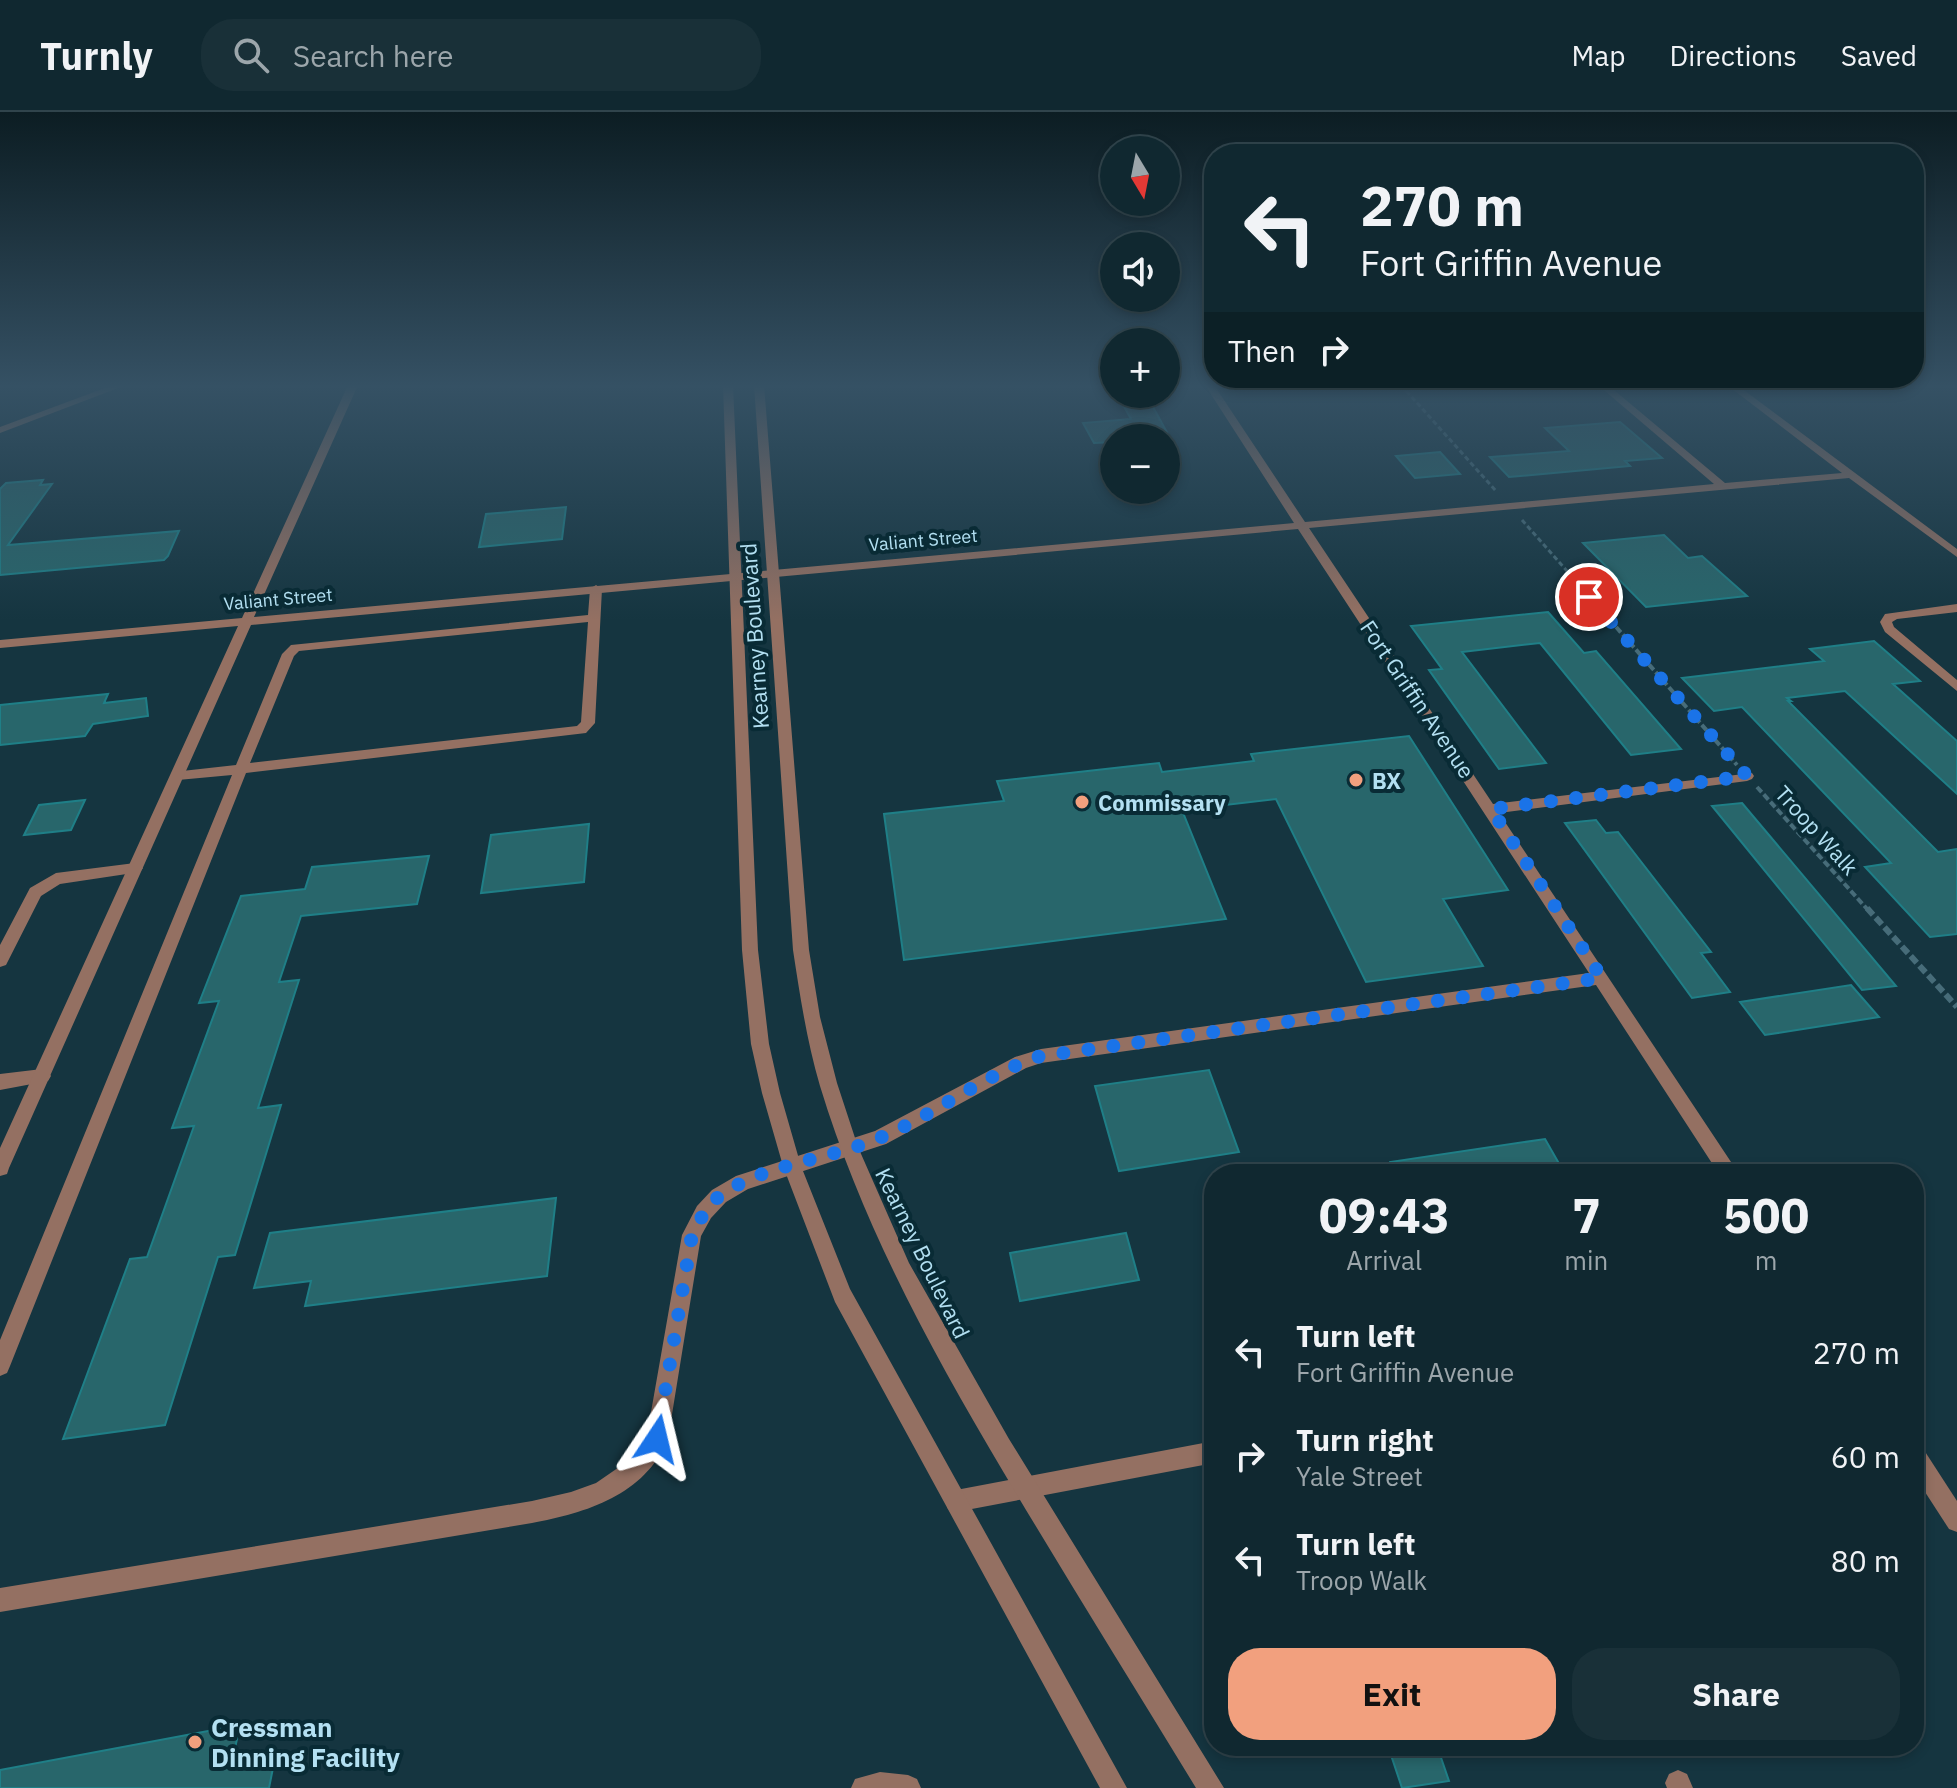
<!DOCTYPE html>
<html lang="en">
<head>
<meta charset="utf-8">
<style>
  :root { --surface:#102830; --page:#193038; --text:#f1f3f6; --muted:#9ca6ab; --line:#30444c; --accent:#f2a07e }
  body { margin:0; font-family:"IBM Plex Sans",sans-serif; background:var(--page); color:var(--text); height:100vh; display:flex; flex-direction:column; font-size:30px; white-space:nowrap }
  * { box-sizing:border-box; margin:0 }
  p { font-size:26px; color:var(--muted) }
  .icon { flex:none; width:44px; height:44px; fill:none; stroke:currentColor; stroke-width:2; stroke-linecap:round; stroke-linejoin:round }
  .map { position:relative; flex:1; overflow:hidden }
  .details { position:absolute; left:1204px; top:1052px; width:720px; height:592px; display:flex; flex-direction:column; background:var(--surface); border-radius:32px; box-shadow:0 4px 12px #0003,0 0 0 2px var(--line) }
  .details>* { flex:none }
  .top-card { position:absolute; left:1204px; top:32px; width:720px; height:244px; border-radius:32px; box-shadow:0 4px 12px #0003,0 0 0 2px var(--line); background:#102830; color:var(--text); overflow:hidden }
  .needle { width:52px; rotate:170deg }
  .fabs { position:absolute; left:1100px; top:24px; display:grid; gap:16px }
  .fabs a { display:grid; place-items:center; width:80px; height:80px; border-radius:50%; background:var(--surface); box-shadow:0 4px 12px #0003,0 0 0 2px var(--line); font-size:40px }
  .pin { position:absolute; display:grid; place-items:center; width:68px; height:68px; color:#fff; margin:-34px; border:4px solid #fff; border-radius:50%; box-shadow:0 2px 8px #0007 }
  .me { position:absolute; width:88px; margin:-44px; rotate:10deg; stroke-linejoin:round; filter:drop-shadow(0 0 6px #0008) }
  .turn { display:flex; align-items:center; gap:28px; height:168px; padding:0 24px; font-size:36px }
  .turn .icon { width:104px; height:104px; stroke-width:2.5 }
  .turn b { display:block; font-size:56px; line-height:68px }
  .then { display:flex; align-items:center; height:76px; padding:0 24px; background:#0003; gap:16px; font-size:30px }
  .eta { display:flex; justify-content:space-evenly; align-items:center; height:136px; text-align:center }
  .eta b { font-size:48px; font-weight:700; line-height:56px }
  .button { display:flex; gap:16px; margin-top:auto; padding:16px 24px }
  .button a { flex:1; height:92px; border-radius:32px; background:var(--accent); color:#111; font-size:32px; font-weight:700; line-height:92px; text-align:center }
  .button a+a { background:var(--page); color:var(--text) }
  ul { padding:0; list-style:none }
  li { display:flex; align-items:center; gap:24px; height:104px; padding:0 24px }
  li div { flex:1 }
  li b { display:block; font-size:30px }
  li em { font-style:normal }
  header { display:flex; align-items:center; gap:48px; box-sizing:border-box; height:112px; padding:0 40px; background:var(--surface); border-bottom:2px solid var(--line) }
  header strong { font-size:38px }
  nav { display:flex; gap:44px; margin-inline-start:auto; font-size:28px }
  .search { width:560px; height:72px; background:var(--page); display:flex; align-items:center; gap:20px; box-sizing:border-box; padding:0 28px; border-radius:32px; color:var(--muted); font-size:30px }
  .map>svg:first-child { display:block }
  .building { fill:#28666b; stroke:#1f7f87; stroke-width:2 }
  .lines { fill:none; stroke-linecap:round; stroke-linejoin:round }
  .path-far3 { stroke:#476c79; stroke-width:3; stroke-dasharray:5 3; stroke-linecap:butt }
  .path-far2 { stroke:#476c79; stroke-width:4; stroke-dasharray:7 3; stroke-linecap:butt }
  .path-far1 { stroke:#476c79; stroke-width:6; stroke-dasharray:9 4; stroke-linecap:butt }
  .path { stroke:#476c79; stroke-width:7; stroke-dasharray:11 6; stroke-linecap:butt }
  .service { fill:#947062; fill-rule:evenodd }
  .minor { fill:#947062; fill-rule:evenodd }
  .tertiary { fill:#947062; fill-rule:evenodd }
  .route { stroke:#1a73e8; stroke-width:14; stroke-dasharray:0 25.2 }
  .poi-dot { fill:#f2a07e; stroke:#092b35; stroke-width:3 }
  .labels { text-anchor:middle; dominant-baseline:central; stroke-width:8; stroke-linejoin:round; paint-order:stroke }
  .far-street-label { font-size:18px; fill:#b3e0f2; stroke:#092b35 }
  .street-label { font-size:22px; fill:#b3e0f2; stroke:#092b35 }
  .poi-label { font-size:22px; font-weight:bold; fill:#b3e0f2; stroke:#092b35; text-anchor:start }
  .near-poi-label { font-size:26px; font-weight:bold; fill:#b3e0f2; stroke:#092b35; text-anchor:start }
</style>
</head>
<body>
<header>
<strong>Turnly</strong>
<div class="search"><svg class="icon" aria-label="search" viewBox="0 0 24 24"><circle cx="10" cy="10" r="6"/><path d="M15 15l6 6"/></svg>Search here</div>
<nav><a>Map</a><a>Directions</a><a>Saved</a></nav>
</header>
<div class="map">
<svg width="1957" height="1676" viewBox="0 0 1957 1676">
  <rect width="100%" height="100%" fill="#153540"/>
  <g class="building">
    <path d="M1117,282H1146L1170,326H1114V330L1094,331L1083,311L1131,307Z"/>
    <path d="M1620,310L1662,346L1625,349L1630,354L1509,365L1490,345L1569,339L1545,316Z"/>
    <path d="M1440,340L1460,362L1415,366L1396,344Z"/>
    <path d="M43,368L40,373L52,372L8,433L179,419L168,444L164,448L0,463V377L6,371Z"/>
    <path d="M566,395L562,427L479,435L486,402Z"/>
    <path d="M1664,423L1688,446L1702,444L1747,484L1646,495L1583,431Z"/>
    <path d="M1548,500L1584,541L1596,539L1681,637L1631,643L1540,531L1462,540L1546,651L1499,657L1429,558L1442,557L1411,514Z"/>
    <path d="M1874,529L1920,569L1893,572L1957,629V682L1845,579L1787,586L1791,589H1788L1938,740L1957,737V822L1930,825L1865,755L1891,751L1742,595L1714,599L1682,566L1824,549L1810,537Z"/>
    <path d="M108,582L104,591L146,586L148,604L93,612L85,624L0,633V593Z"/>
    <path d="M1409,624L1508,778L1443,787L1483,854L1366,870L1276,687L1182,698L1226,807L904,848L884,702L1004,689L997,669L1159,651L1162,660L1254,649L1251,642Z"/>
    <path d="M85,688L71,718L24,723L39,693Z"/>
    <path d="M1742,691L1896,874L1862,878L1712,694Z"/>
    <path d="M1596,708L1606,721L1618,720L1711,840L1701,841L1730,880L1692,886L1565,711Z"/>
    <path d="M589,712L584,770L481,781L491,723Z"/>
    <path d="M429,744L417,792L301,804L279,870L299,868L258,996L281,993L235,1143L218,1145L165,1313L63,1327L130,1147L147,1145L194,1014L172,1016L219,889L199,891L241,784L305,777L312,755Z"/>
    <path d="M1851,873L1879,905L1765,923L1740,890Z"/>
    <path d="M1209,958L1239,1040L1119,1059L1095,974Z"/>
    <path d="M1545,1027L1565,1062H1390V1050Z"/>
    <path d="M556,1086L547,1164L305,1194L311,1169L254,1176L270,1121Z"/>
    <path d="M1126,1121L1139,1168L1020,1189L1010,1141Z"/>
    <path d="M240,1613L231,1655L275,1646L269,1676H0V1658Z"/>
    <path d="M1388,1634H1437L1449,1669L1402,1676Z"/>
  </g>
  <g class="lines">
    <g class="path-far3">
      <path d="M1401,273L1496,379"/>
      <path d="M1522,408L1605,502"/>
    </g>
    <g class="path-far2">
      <path d="M1603,500L1737,653"/>
      <path d="M1757,675L1868,798"/>
    </g>
    <path class="path-far1" d="M1867,796L1957,895"/>
    <path class="path" d="M1914,1403L1926,1401"/>
    <g class="service">
      <path d="M596,473L602,477L595,611L586,621L246,661L10,1254L7,1261L0,1264V1228L232,663L178,668L171,663L173,660L236,653L282,542L291,533L588,503L590,477ZM588,510L581,610L577,614L250,651L294,544L299,539Z"/>
      <path d="M135,751L143,756L140,760L60,772L41,784L6,853L0,855V833L30,776L56,761Z"/>
      <path d="M42,957L48,959L51,964L48,969L0,978V962Z"/>
      <path d="M880,1660L908,1663L917,1667L921,1676H851L855,1667Z"/>
    </g>
    <g class="minor">
      <path d="M113,273H126L0,321V315Z"/>
      <path d="M348,273H358L254,505L1294,411L1205,273H1214L1305,410L1714,372L1598,273H1608L1725,371L1842,361L1727,273H1737L1957,437V445L1849,366L1309,416L1493,692L1752,661L1754,664L1752,667L1747,669L1499,701L1739,1062H1719L1596,873L1041,951L1026,956L886,1032L748,1077L726,1090L711,1106L701,1124L668,1327C645,1383 586,1401 532,1411L0,1500V1476L532,1389L571,1380L596,1371L625,1351L647,1323L682,1123L697,1094L712,1078L736,1064L875,1019L1015,945L1041,937L1589,861L1298,417L251,513L9,1056L7,1062L0,1064V1036L238,514L0,536V528L242,506Z"/>
      <path d="M1957,492V500L1897,507L1892,510L1894,515L1957,568V579L1885,520L1880,510L1885,502Z"/>
      <path d="M1214,1329V1351L956,1400L948,1397L945,1389L948,1381L956,1378Z"/>
      <path d="M1914,1332L1922,1335L1957,1389V1420L1949,1417L1914,1363Z"/>
      <path d="M1678,1658L1687,1662L1693,1676H1667L1665,1671L1669,1662Z"/>
    </g>
    <g class="tertiary">
      <path d="M723,273H733L758,838L769,932L780,981L801,1054L850,1177L1127,1676H1100L835,1190L783,1054L762,981L751,932L742,838Z"/>
      <path d="M754,273H764L809,838L820,905L837,971L858,1035L909,1151L1009,1327L1224,1676H1196C1132,1571 1067,1467 1004,1361C931,1238 862,1112 820,974C807,930 800,884 793,838Z"/>
    </g>
  </g>
  <linearGradient id="sky" x2="0" y2="1"><stop stop-color="#0c1d23"/><stop offset="0.54" stop-color="#355164"/><stop offset="1" stop-color="#355164" stop-opacity="0"/></linearGradient>
  <rect width="1957" height="508" fill="url(#sky)"/>
  <g class="lines">
    <path class="route" d="M657,1327L692,1123C700,1108 707,1093 721,1083C765,1052 827,1048 877,1027C934,1004 982,963 1041,944L1602,866L1491,697L1747,664L1589,485"/>
  </g>
  <g class="poi-dot">
    <circle cx="1356" cy="668" r="8"/>
    <circle cx="1082" cy="690" r="8"/>
    <circle cx="195" cy="1630" r="8"/>
  </g>
  <g class="labels">
    <g class="far-street-label">
      <text transform="translate(923 428) rotate(-5)">Valiant Street</text>
      <text transform="translate(278 487) rotate(-5)">Valiant Street</text>
    </g>
    <g class="street-label">
      <text transform="translate(754 524) rotate(-94)">Kearney Boulevard</text>
      <text transform="translate(1418 587) rotate(56)">Fort Griffin Avenue</text>
      <text transform="translate(1817 718) rotate(48)">Troop Walk</text>
      <text transform="translate(923 1141) rotate(64)">Kearney Boulevard</text>
    </g>
    <g class="poi-label">
      <text x="1372" y="668">BX</text>
      <text x="1098" y="690">Commissary</text>
    </g>
    <g class="near-poi-label">
      <text x="211" y="1615">Cressman<tspan x="211" dy="30">Dinning Facility</tspan></text>
    </g>
  </g>
</svg>
<div class="fabs">
<a><svg class="needle" viewBox="-14 -14 28 28"><path d="M0-13l5 13h-10z" fill="#e53935"/><path d="M0 13l5-13h-10z" fill="#9ca6ab"/></svg></a>
<a><svg class="icon" aria-label="sound" viewBox="0 0 24 24"><path d="M4 9h4l5-4v14l-5-4H4zM17 9q2 3 0 6"/></svg></a>
<a>+</a>
<a>−</a>
</div>
<div class="pin" style="left:1589px;top:485px;background:#d93025"><svg class="icon" aria-label="arrive" viewBox="0 0 24 24"><path d="M6 21V4h12l-3 4 3 4H6"/></svg></div>
<svg class="me" style="left:657px;top:1327px" viewBox="-20 -20 40 40"><path d="M0-17L14 15 0 8-14 15z" fill="#1a73e8" stroke="#fff" stroke-width="4"/></svg>
<div class="top-card">
<div class="turn"><svg class="icon" aria-label="left" viewBox="0 0 24 24"><path d="M17 20v-9H6M10 6l-5 5 5 5"/></svg><div><b>270 m</b>Fort Griffin Avenue</div></div>
<div class="then">Then<svg class="icon" aria-label="right" viewBox="0 0 24 24"><path d="M7 20v-9h11M14 6l5 5-5 5"/></svg></div>
</div>
<section class="details">
<div class="eta">
<div><b>09:43</b><p>Arrival</p></div>
<div><b>7</b><p>min</p></div>
<div><b>500</b><p>m</p></div>
</div>
<ul>
<li><svg class="icon" aria-label="left" viewBox="0 0 24 24"><path d="M17 20v-9H6M10 6l-5 5 5 5"/></svg><div><b>Turn left</b><p>Fort Griffin Avenue</p></div><em>270 m</em></li>
<li><svg class="icon" aria-label="right" viewBox="0 0 24 24"><path d="M7 20v-9h11M14 6l5 5-5 5"/></svg><div><b>Turn right</b><p>Yale Street</p></div><em>60 m</em></li>
<li><svg class="icon" aria-label="left" viewBox="0 0 24 24"><path d="M17 20v-9H6M10 6l-5 5 5 5"/></svg><div><b>Turn left</b><p>Troop Walk</p></div><em>80 m</em></li>
</ul>
<div class="button"><a>Exit</a><a>Share</a></div>
</section>
</div>
</body>
</html>
